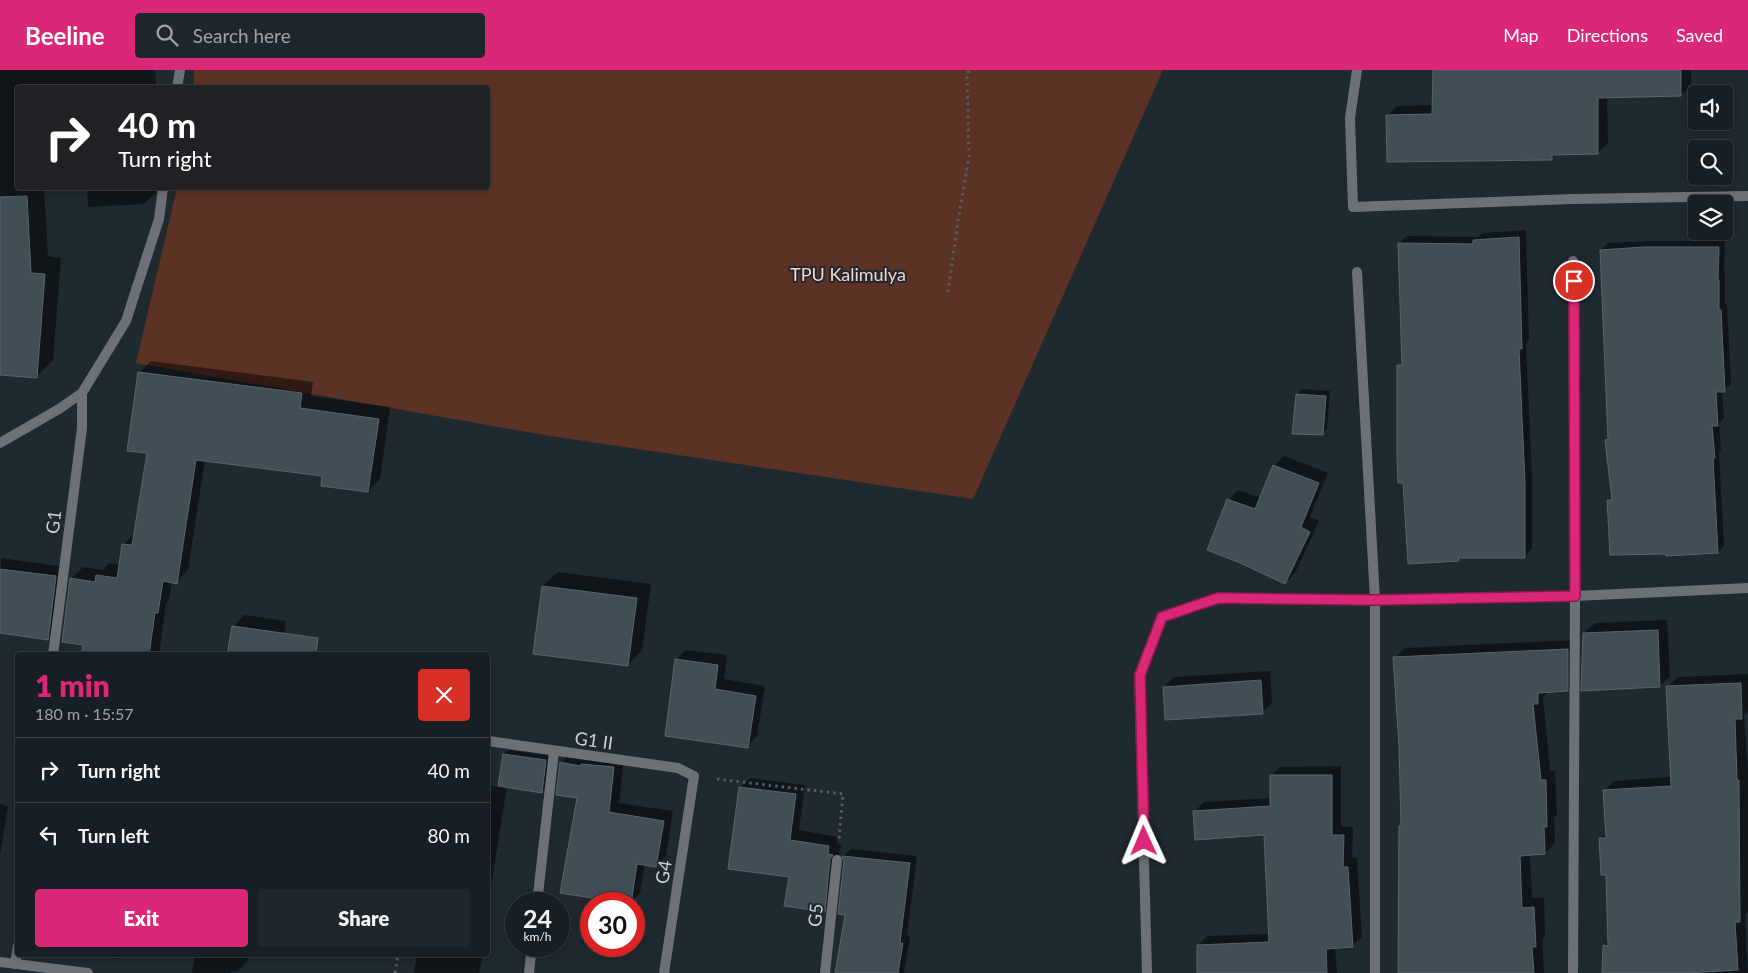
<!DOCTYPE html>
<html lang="en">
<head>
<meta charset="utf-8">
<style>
  :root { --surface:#171f24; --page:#20272c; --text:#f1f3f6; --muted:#9ea2a6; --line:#363d41; --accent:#db2777 }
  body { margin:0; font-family:Lato,sans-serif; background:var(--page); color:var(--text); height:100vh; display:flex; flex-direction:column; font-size:19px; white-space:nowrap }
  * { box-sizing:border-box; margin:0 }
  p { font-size:16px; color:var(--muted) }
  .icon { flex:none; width:28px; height:28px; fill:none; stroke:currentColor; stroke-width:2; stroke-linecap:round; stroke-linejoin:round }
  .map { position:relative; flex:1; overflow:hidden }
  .panel { position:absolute; left:15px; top:582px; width:475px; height:305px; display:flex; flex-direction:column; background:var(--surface); border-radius:5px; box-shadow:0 2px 8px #0003,0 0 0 1px var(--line) }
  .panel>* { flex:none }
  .banner { position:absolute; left:15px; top:15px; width:475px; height:105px; border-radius:5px; box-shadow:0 2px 8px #0003,0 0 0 1px var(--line); background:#202124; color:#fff; overflow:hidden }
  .buttons { position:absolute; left:1688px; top:15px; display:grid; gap:10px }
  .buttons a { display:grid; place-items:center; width:45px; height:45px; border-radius:5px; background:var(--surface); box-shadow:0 2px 8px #0003,0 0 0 1px var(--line); font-size:25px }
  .speed { position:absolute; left:505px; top:822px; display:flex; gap:10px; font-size:25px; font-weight:700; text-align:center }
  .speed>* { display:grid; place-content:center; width:65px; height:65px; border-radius:50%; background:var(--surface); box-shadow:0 2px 8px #0003,0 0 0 1px var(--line); line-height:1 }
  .speed small { font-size:12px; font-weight:400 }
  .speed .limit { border:8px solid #d22; background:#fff; color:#111 }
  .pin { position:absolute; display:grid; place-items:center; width:42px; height:42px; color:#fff; margin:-21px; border:2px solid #fff; border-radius:50%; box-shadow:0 1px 5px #0007 }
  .me { position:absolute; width:55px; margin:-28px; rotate:359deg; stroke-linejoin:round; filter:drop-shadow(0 0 4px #0008) }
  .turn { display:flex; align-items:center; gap:18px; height:105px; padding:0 20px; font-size:22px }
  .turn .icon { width:65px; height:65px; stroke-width:2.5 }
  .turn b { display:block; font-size:35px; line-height:42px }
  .round { display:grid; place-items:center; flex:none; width:52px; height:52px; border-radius:5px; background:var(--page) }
  .headline { display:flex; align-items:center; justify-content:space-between; height:85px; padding:0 20px }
  h1 { font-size:30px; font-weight:800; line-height:38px; color:var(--accent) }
  .cta { display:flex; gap:10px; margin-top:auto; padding:10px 20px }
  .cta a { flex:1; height:58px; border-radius:5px; background:var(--accent); color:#fff; font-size:20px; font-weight:800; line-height:58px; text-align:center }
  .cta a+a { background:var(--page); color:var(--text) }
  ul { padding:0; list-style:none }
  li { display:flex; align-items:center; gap:15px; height:65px; padding:0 20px; border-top:1px solid var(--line) }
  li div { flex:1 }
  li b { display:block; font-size:19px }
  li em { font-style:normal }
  header { display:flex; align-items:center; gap:30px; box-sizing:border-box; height:70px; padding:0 25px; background:var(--accent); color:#fff }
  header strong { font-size:24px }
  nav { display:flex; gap:28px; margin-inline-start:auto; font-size:18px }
  .search { width:350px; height:45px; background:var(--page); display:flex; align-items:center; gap:12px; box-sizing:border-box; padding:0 18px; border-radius:5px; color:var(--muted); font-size:19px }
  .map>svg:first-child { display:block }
  .green { fill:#5c3225 }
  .shadow { fill:#0007 }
  .building { fill:#424e55; stroke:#58646c }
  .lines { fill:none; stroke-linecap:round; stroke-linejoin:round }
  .path { stroke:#545d63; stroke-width:3; stroke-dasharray:2.5 4; stroke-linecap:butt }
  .minor { stroke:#6c7175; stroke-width:10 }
  .route-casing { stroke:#8e194d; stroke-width:12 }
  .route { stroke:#db2777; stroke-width:9 }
  .labels { text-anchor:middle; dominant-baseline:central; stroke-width:4; stroke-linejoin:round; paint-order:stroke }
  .park-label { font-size:18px; fill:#f5d4ca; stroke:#1f2930 }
  .street-label { font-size:18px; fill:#cbd2d7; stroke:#1f2930 }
</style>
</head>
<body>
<header>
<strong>Beeline</strong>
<div class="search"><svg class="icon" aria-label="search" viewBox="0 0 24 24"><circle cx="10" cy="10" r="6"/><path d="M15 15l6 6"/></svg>Search here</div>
<nav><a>Map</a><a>Directions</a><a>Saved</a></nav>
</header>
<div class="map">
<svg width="1748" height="903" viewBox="0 0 1748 903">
  <rect width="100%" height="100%" fill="#1f2930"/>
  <path class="green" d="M194,0H1163L973,429L550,366L136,293L177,118H488V18L194,17Z"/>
  <g class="shadow">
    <path d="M0,0H155L156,18H18V118H44L48,186L61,188L53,290L36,307L0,304Z"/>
    <path d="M1434,0H1691V15L1681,25L1607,27L1608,73L1598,83L1556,84L1551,89L1387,46L1397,36L1434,35Z"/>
    <path d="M87,118H160L144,134L88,137Z"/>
    <path d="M1526,160L1529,270L1526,274L1532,406V479L1524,487H1461L1458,490L1398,296L1403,291L1399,173L1407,166L1478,167L1482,163Z"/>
    <path d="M1651,171H1725L1724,204H1725V234H1727L1731,314L1722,320L1724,348L1719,353L1721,380L1719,382L1724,476L1718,482L1609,431L1613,427L1607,370L1610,367L1601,180L1608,173Z"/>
    <path d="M151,291L313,312L311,326L390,337L380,409L368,421L324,405L205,390L188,500L176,512H172L169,530L166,533L159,585H83L84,574L71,509L83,497L103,500L109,493L120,495L124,474L135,463L148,382L139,303Z"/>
    <path d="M1302,319L1330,321L1327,359L1322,364L1297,324Z"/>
    <path d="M1284,386L1328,403L1310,447L1319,451L1295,503L1285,513L1228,430L1238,420L1261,428L1274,396Z"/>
    <path d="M1,488L65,497L58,558L48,568L0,561Z"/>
    <path d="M558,502L651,514L642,580L628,595L543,516Z"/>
    <path d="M244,545L286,551L281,585H229L233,557Z"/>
    <path d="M1667,550L1670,606L1660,616L1584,563L1595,553Z"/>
    <path d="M1577,570V610L1567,620L1548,622L1543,627L1550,701H1555L1557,745L1554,748L1555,773L1545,783L1530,784L1532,828H1544L1545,866L1542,870L1544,903H1399L1400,757L1402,755L1400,675L1395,588L1405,578Z"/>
    <path d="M686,580L727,585L724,609L765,616L757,666L747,676L676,590Z"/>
    <path d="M1270,601L1272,633L1262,643L1164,617L1174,607Z"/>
    <path d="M1748,604V641L1744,645L1748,700V842L1745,845L1748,903H1604V876L1609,871L1607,803L1600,769L1607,762L1604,721L1614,711L1671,707L1668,616L1678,607Z"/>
    <path d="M509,680L550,686L547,716L542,721L507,716L488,835L491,836L488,855V715L499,717L504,684Z"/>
    <path d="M571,683L624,688L619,733L673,741L666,786L656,796L645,794L640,823L630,833L561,693Z"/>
    <path d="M1341,696V756L1353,757L1352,788H1357L1362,867L1352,876L1335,877L1337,903H1199L1198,876L1207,866L1270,864L1265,764L1195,741L1204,732L1271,728V706L1280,697Z"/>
    <path d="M750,708L805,715L799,760L838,767L837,774L842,775L840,778L834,830L824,840L791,806L740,718Z"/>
    <path d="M0,734L8,736L0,785Z"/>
    <path d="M851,779L917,786L907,865L910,866L904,903H836L847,844L845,791L843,786Z"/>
    <path d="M98,885H123L119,889Z"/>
    <path d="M195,885H249L248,890L237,902L232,901L231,903H192Z"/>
    <path d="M417,885H483L479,903H414Z"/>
  </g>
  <g class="building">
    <path d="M1433,0H1681V26L1598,28V84L1552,85V90L1387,92L1386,45L1432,44Z"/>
    <path d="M27,126L31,203L45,204L37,308L0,305V127Z"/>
    <path d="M1519,167L1522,279H1519L1525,414V488H1458L1459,491L1408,494L1403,413H1398L1397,389V295H1402L1398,173L1473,174V170Z"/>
    <path d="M1644,177H1719L1718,210H1719V240H1721L1725,322H1716L1718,356H1712L1715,388H1713L1718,483L1666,486V484L1610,485L1607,430H1612L1605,370L1608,369L1600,180Z"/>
    <path d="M138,302L302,323L300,338L379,349L368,422L321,416L322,406L196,390L177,514L163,511L158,543H155L149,585H81L83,575L62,572L70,508L95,512L96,505L117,508L122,474L132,475L147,383L127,381Z"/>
    <path d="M1296,324L1326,326L1323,365L1292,364Z"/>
    <path d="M1273,395L1319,413L1301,457L1310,462L1285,514L1238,492L1207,480L1227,429L1255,439Z"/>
    <path d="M0,499L56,506L48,570L0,563Z"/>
    <path d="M542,516L637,528L628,596L533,584Z"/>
    <path d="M232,556L318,568L316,585H227Z"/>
    <path d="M1658,560L1660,617L1581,621L1583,563Z"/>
    <path d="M1568,579V621L1538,623V634H1533L1541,710H1546L1547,757H1544L1545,784L1520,786L1522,838L1534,837L1536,877H1532L1534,903H1398L1399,756H1401L1399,676L1393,587Z"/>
    <path d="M675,589L718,595L715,619L756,626L748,678L665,666Z"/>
    <path d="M1261,610L1263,644L1165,650L1163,617Z"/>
    <path d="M1741,613L1742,649H1735L1737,710H1739L1740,852H1735L1738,900L1687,903H1602L1603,875L1608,876L1606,805H1601L1599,768H1606L1603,720L1671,716L1666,616Z"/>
    <path d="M503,684L546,690L542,723L498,716Z"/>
    <path d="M560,692L580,696L581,694L614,697L609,742L664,751L656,797L637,794L631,834L560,823L577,728L556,725Z"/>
    <path d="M1270,705H1332V765H1344L1343,797H1348L1353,877L1326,879L1327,903H1197V875L1269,872L1264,765L1195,770L1193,741L1270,736Z"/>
    <path d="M739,717L796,724L790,770L829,776L828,784L833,785L830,789L825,842L784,836L789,807L728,799Z"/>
    <path d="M842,786L910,793L900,873H903L898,903H835L845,845L838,844L844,791Z"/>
  </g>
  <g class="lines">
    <g class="path">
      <path d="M948,222L958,151L969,86L967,7L969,0"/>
      <path d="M717,709L843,724L839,769"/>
      <path d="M395,903L398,885"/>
    </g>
    <g class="minor">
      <path d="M1357,0L1350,48L1353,137L1573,129L1748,126"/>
      <path d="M177,18L180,0"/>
      <path d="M1357,202L1375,530V903"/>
      <path d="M0,373L59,339L82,323L126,251L159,149L163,118"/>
      <path d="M53,585L82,358V323"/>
      <path d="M488,671L678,698L694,706L664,903"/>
      <path d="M537,834L554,681"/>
      <path d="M0,892L88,903"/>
      <path d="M15,894L18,876"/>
      <path d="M529,903L532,876"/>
      <path d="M825,903L837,790"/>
      <path d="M1147,903L1139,605L1162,547L1218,528L1375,530L1575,526L1748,518"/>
      <path d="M1573,903L1575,526L1573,191"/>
    </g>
  </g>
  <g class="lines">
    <g class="route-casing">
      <path id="route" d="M1144,771L1140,605L1162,547L1218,528L1375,530L1575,526L1574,211"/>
    </g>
    <use href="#route" class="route"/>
  </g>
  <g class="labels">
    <g class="park-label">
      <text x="848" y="204">TPU Kalimulya</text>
    </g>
    <g class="street-label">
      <text transform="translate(53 452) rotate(-83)">G1</text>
      <text transform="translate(594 670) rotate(8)">G1 II</text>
      <text transform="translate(663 802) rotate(-81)">G4</text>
      <text transform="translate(815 845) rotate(-84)">G5</text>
    </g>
  </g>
</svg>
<div class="buttons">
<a><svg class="icon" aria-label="sound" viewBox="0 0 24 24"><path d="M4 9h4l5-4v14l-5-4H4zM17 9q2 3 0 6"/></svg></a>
<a><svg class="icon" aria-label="search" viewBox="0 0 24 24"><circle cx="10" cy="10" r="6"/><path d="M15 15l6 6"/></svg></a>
<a><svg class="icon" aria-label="layers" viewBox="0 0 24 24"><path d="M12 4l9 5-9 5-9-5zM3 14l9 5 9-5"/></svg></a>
</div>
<div class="speed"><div>24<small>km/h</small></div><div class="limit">30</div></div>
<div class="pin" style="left:1574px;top:211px;background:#d93025"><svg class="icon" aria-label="arrive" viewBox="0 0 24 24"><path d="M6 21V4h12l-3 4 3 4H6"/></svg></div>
<svg class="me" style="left:1144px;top:771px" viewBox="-20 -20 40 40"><path d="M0-17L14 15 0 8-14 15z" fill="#db2777" stroke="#fff" stroke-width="4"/></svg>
<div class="banner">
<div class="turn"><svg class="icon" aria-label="right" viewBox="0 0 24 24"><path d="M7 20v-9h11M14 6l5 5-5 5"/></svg><div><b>40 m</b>Turn right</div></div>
</div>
<section class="panel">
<div class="headline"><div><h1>1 min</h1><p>180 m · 15:57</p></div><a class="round" style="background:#d93025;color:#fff"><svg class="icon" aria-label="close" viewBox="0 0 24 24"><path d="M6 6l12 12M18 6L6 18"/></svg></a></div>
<ul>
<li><svg class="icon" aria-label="right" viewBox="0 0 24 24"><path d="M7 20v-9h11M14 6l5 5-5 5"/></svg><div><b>Turn right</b></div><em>40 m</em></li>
<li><svg class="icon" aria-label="left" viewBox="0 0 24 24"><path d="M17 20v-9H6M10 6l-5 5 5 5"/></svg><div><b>Turn left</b></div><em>80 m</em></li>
</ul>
<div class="cta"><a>Exit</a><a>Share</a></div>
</section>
</div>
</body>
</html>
